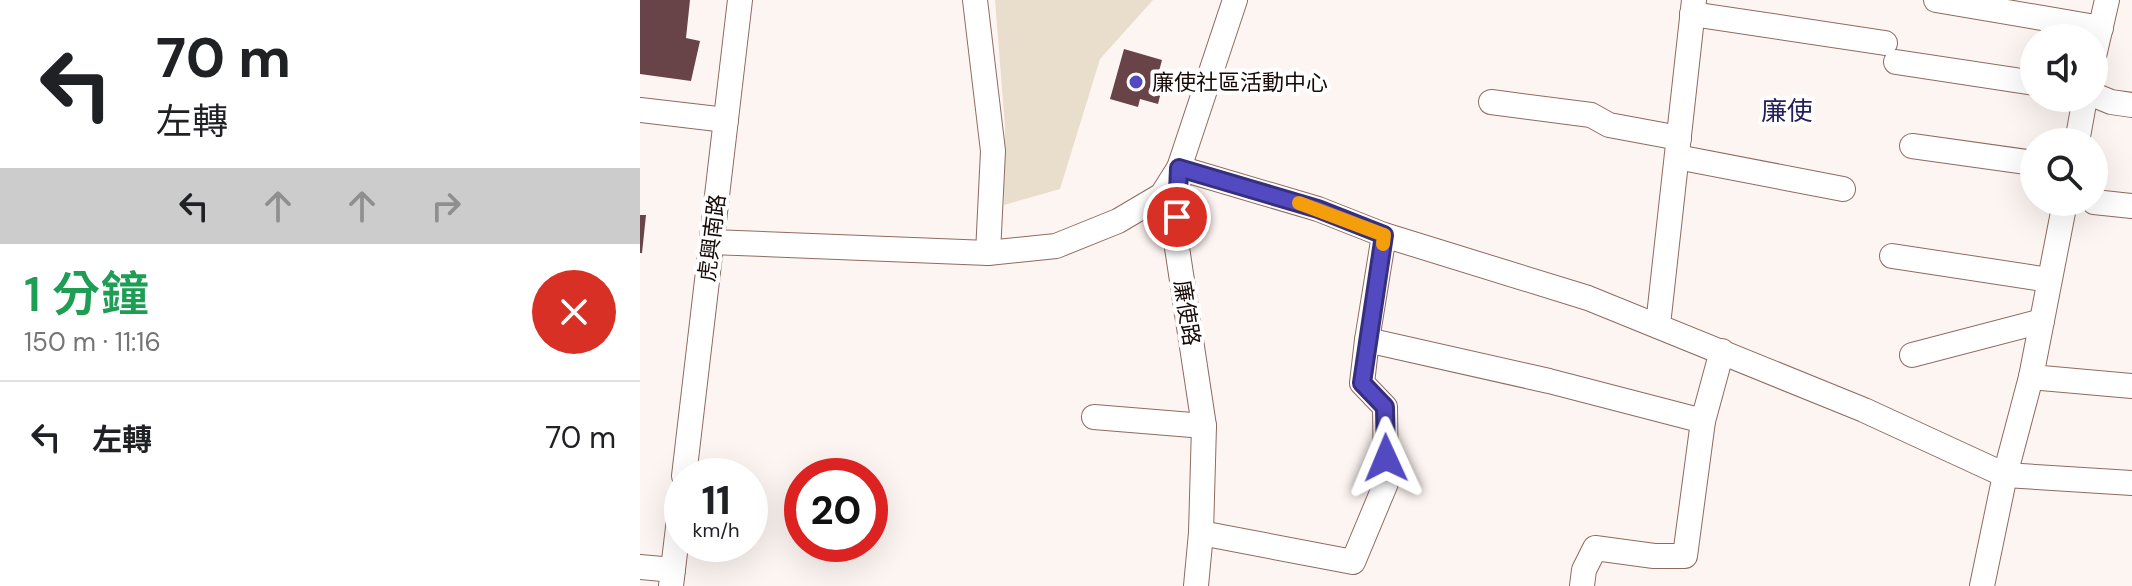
<!DOCTYPE html>
<html lang="zh-TW">
<head>
<meta charset="utf-8">
<style>
  :root { --surface:#fff; --page:#f6f6f6; --text:#202124; --muted:#757577; --line:#e0e0e0 }
  body { margin:0; font-family:"DM Sans","Noto Sans TC",sans-serif; background:var(--page); color:var(--text); height:100vh; display:flex; flex-direction:column; font-size:30px; white-space:nowrap }
  * { box-sizing:border-box; margin:0 }
  p { font-size:26px; color:var(--muted) }
  .icon { flex:none; width:44px; height:44px; fill:none; stroke:currentColor; stroke-width:2; stroke-linecap:round; stroke-linejoin:round }
  .map { position:relative; flex:1; overflow:hidden }
  .sheet { display:flex; flex-direction:column; background:var(--surface); width:640px }
  .sheet>* { flex:none }
  .banner { background:#fff; color:var(--text); overflow:hidden }
  .controls { position:absolute; left:1380px; top:24px; display:grid; gap:16px }
  .controls a { display:grid; place-items:center; width:88px; height:88px; border-radius:50%; background:var(--surface); box-shadow:0 8px 32px #0002; font-size:40px }
  .speed { position:absolute; left:24px; top:458px; display:flex; gap:16px; font-size:40px; font-weight:700; text-align:center }
  .speed>* { display:grid; place-content:center; width:104px; height:104px; border-radius:50%; background:var(--surface); box-shadow:0 8px 32px #0002; line-height:1 }
  .speed small { font-size:20px; font-weight:400 }
  .speed .limit { border:12px solid #d22; background:#fff; color:#111 }
  .pin { position:absolute; display:grid; place-items:center; width:68px; height:68px; color:#fff; margin:-34px; border:4px solid #fff; border-radius:50%; box-shadow:0 2px 8px #0007 }
  .me { position:absolute; width:88px; margin:-44px; rotate:359deg; stroke-linejoin:round; filter:drop-shadow(0 0 6px #0008) }
  .turn { display:flex; align-items:center; gap:28px; height:168px; padding:0 24px; font-size:36px }
  .turn .icon { width:104px; height:104px; stroke-width:2.5 }
  .turn b { display:block; font-size:56px; line-height:68px }
  .lanes { display:flex; align-items:center; height:76px; padding:0 24px; background:#0003; justify-content:center; gap:40px; direction:ltr }
  .lanes .off { opacity:.35 }
  .round { display:grid; place-items:center; flex:none; width:84px; height:84px; border-radius:42px; background:var(--page) }
  .head { display:flex; align-items:center; justify-content:space-between; height:136px; padding:0 24px }
  h1 { font-size:48px; font-weight:600; line-height:60px; color:#1e9e55 }
  ul { padding:0; list-style:none }
  li { display:flex; align-items:center; gap:24px; height:112px; padding:0 24px; border-top:2px solid var(--line) }
  li div { flex:1 }
  li b { display:block; font-size:30px }
  li em { font-style:normal }
  main { display:flex; flex:1; min-height:0 }
  .map>svg:first-child { display:block }
  .green { fill:#e9ddcb }
  .building { fill:#684448 }
  .lines { fill:none; stroke-linecap:round; stroke-linejoin:round }
  .minor-casing { stroke:#8f6a61; stroke-width:26 }
  .minor { stroke:#fff; stroke-width:24 }
  .route-casing { stroke:#362f7d; stroke-width:20 }
  .route { stroke:#5349c0; stroke-width:14 }
  .slow { stroke:#f59e0b; stroke-width:14 }
  .poi-dot { fill:#5349c0; stroke:#fff; stroke-width:3 }
  .labels { text-anchor:middle; dominant-baseline:central; stroke-width:8; stroke-linejoin:round; paint-order:stroke }
  .poi-label { font-size:22px; fill:#170a07; stroke:#fff; text-anchor:start }
  .street-label { font-size:22px; fill:#170a07; stroke:#fff }
  .quarter-label { font-size:26px; fill:#24205a; stroke:#fff }
</style>
</head>
<body>
<main>
<section class="sheet">
<div class="banner">
<div class="turn"><svg class="icon" aria-label="left" viewBox="0 0 24 24"><path d="M17 20v-9H6M10 6l-5 5 5 5"/></svg><div><b>70 m</b>左轉</div></div>
<div class="lanes"><svg class="icon" aria-label="left" viewBox="0 0 24 24"><path d="M17 20v-9H6M10 6l-5 5 5 5"/></svg><svg class="icon off" aria-label="ahead" viewBox="0 0 24 24"><path d="M12 20V5M6 11l6-6 6 6"/></svg><svg class="icon off" aria-label="ahead" viewBox="0 0 24 24"><path d="M12 20V5M6 11l6-6 6 6"/></svg><svg class="icon off" aria-label="right" viewBox="0 0 24 24"><path d="M7 20v-9h11M14 6l5 5-5 5"/></svg></div>
</div>
<div class="head"><div><h1>1 分鐘</h1><p>150 m · 11:16</p></div><a class="round" style="background:#d93025;color:#fff"><svg class="icon" aria-label="close" viewBox="0 0 24 24"><path d="M6 6l12 12M18 6L6 18"/></svg></a></div>
<ul>
<li><svg class="icon" aria-label="left" viewBox="0 0 24 24"><path d="M17 20v-9H6M10 6l-5 5 5 5"/></svg><div><b>左轉</b></div><em>70 m</em></li>
</ul>
</section>
<div class="map">
<svg width="1492" height="586" viewBox="0 0 1492 586">
  <rect width="100%" height="100%" fill="#fdf5f2"/>
  <path class="green" d="M355,0H513L460,59L420,189L364,205L365,127Z"/>
  <g class="building">
    <path d="M0,0H50L46,38L60,41L51,81L0,74Z"/>
    <path d="M484,49L522,60L514,90L521,92L518,104L500,99L498,107L470,99Z"/>
    <path d="M0,215H6L2,253H0Z"/>
  </g>
  <g class="lines">
    <g class="minor-casing">
      <g id="minor">
        <path d="M335,0L353,151L348,253"/>
        <path d="M1296,0L1461,28"/>
        <path d="M1052,14L1245,43"/>
        <path d="M1454,56L1467,0"/>
        <path d="M1256,62L1394,83"/>
        <path d="M1454,95L1471,102L1492,105"/>
        <path d="M851,102L951,115L969,125L1039,138"/>
        <path d="M0,110L86,120"/>
        <path d="M1437,142L1445,98"/>
        <path d="M1272,146L1394,163"/>
        <path d="M1037,157L1203,189"/>
        <path d="M1454,202L1492,206"/>
        <path d="M744,235L727,340L909,381L1063,421"/>
        <path d="M71,242L348,253L416,246L478,221L522,195L539,168L678,209L744,235L948,298L1224,410L1365,475L1492,483"/>
        <path d="M1252,256L1409,280"/>
        <path d="M1018,325L1054,0"/>
        <path d="M1272,355L1402,321"/>
        <path d="M1391,377L1492,386"/>
        <path d="M454,417L564,426"/>
        <path d="M44,476L100,0"/>
        <path d="M561,533L713,562L746,483L745,407L722,383L727,340"/>
        <path d="M0,567L33,570"/>
        <path d="M31,586L42,494"/>
        <path d="M556,586L561,533L564,426L536,241L539,168L595,0"/>
        <path d="M942,586L944,570L955,548L1014,556H1045L1063,421L1082,351"/>
        <path d="M1342,586L1365,475L1391,377L1425,202"/>
      </g>
    </g>
    <use href="#minor" class="minor"/>
  </g>
  <g class="lines">
    <g class="route-casing">
      <path id="route" d="M537,217L539,168L678,209L744,235L722,383L745,407L746,458"/>
    </g>
    <use href="#route" class="route"/>
    <path class="slow" d="M659,203L744,235L743,244"/>
  </g>
  <circle class="poi-dot" cx="496" cy="82" r="8"/>
  <g class="labels">
    <g class="poi-label">
      <text x="512" y="82">廉使社區活動中心</text>
    </g>
    <g class="street-label">
      <text transform="translate(72 238) rotate(-83)">虎興南路</text>
      <text transform="translate(547 313) rotate(81)">廉使路</text>
    </g>
    <g class="quarter-label">
      <text x="1147" y="111">廉使</text>
    </g>
  </g>
</svg>
<div class="controls">
<a><svg class="icon" aria-label="sound" viewBox="0 0 24 24"><path d="M4 9h4l5-4v14l-5-4H4zM17 9q2 3 0 6"/></svg></a>
<a><svg class="icon" aria-label="search" viewBox="0 0 24 24"><circle cx="10" cy="10" r="6"/><path d="M15 15l6 6"/></svg></a>
</div>
<div class="speed"><div>11<small>km/h</small></div><div class="limit">20</div></div>
<div class="pin" style="left:537px;top:217px;background:#d93025"><svg class="icon" aria-label="arrive" viewBox="0 0 24 24"><path d="M6 21V4h12l-3 4 3 4H6"/></svg></div>
<svg class="me" style="left:746px;top:458px" viewBox="-20 -20 40 40"><path d="M0-17L14 15 0 8-14 15z" fill="#5349c0" stroke="#fff" stroke-width="4"/></svg>
</div>
</main>
</body>
</html>
